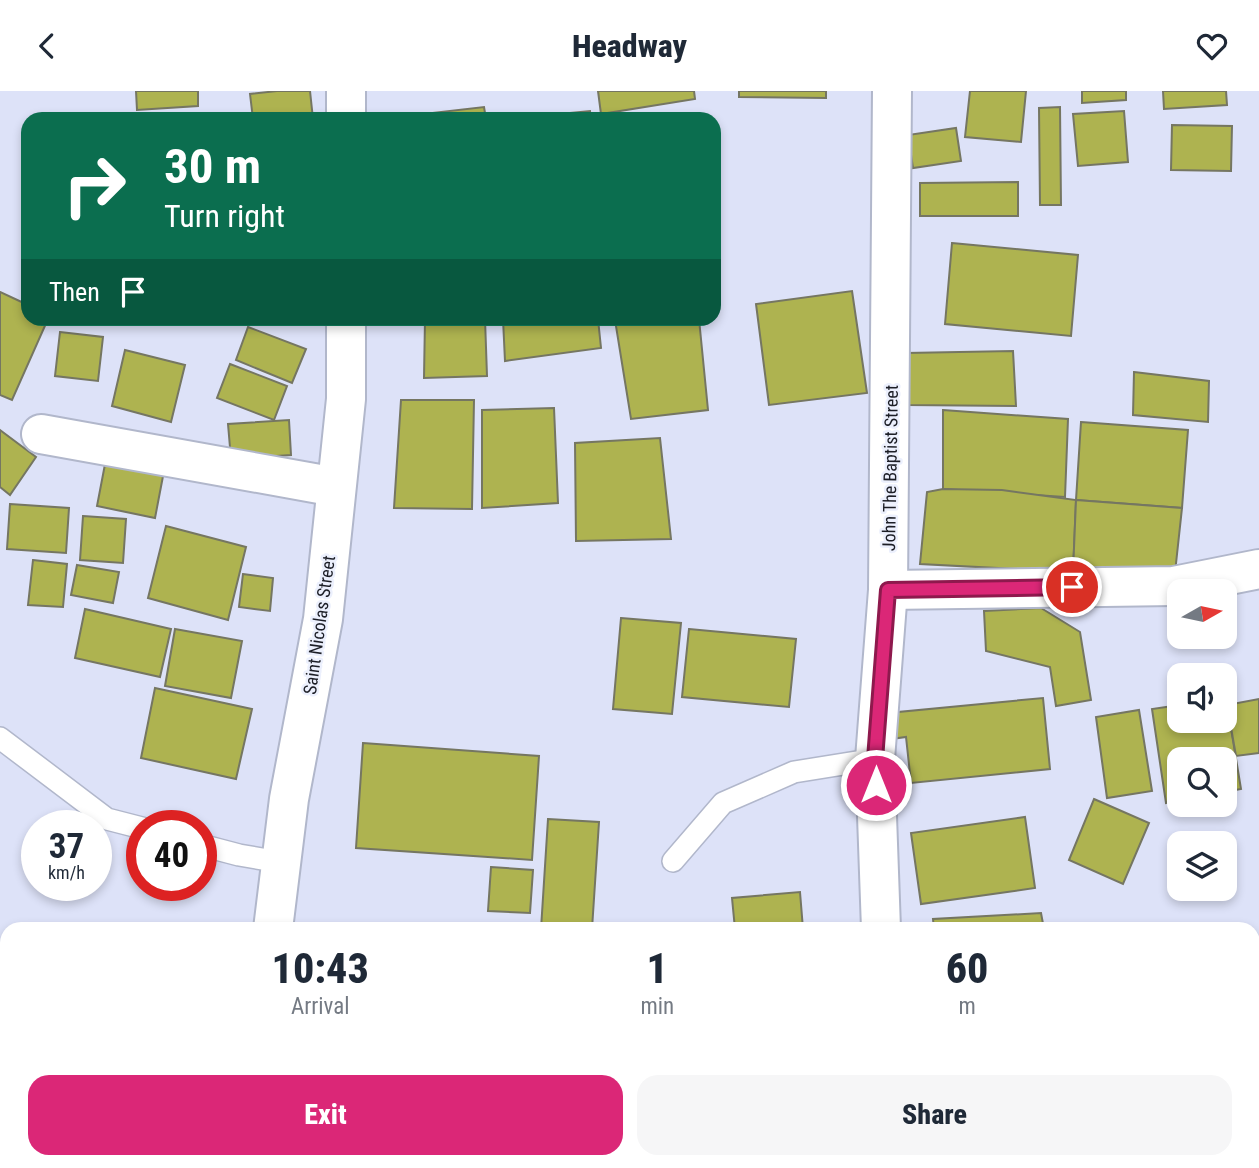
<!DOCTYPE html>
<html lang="en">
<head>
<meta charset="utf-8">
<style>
  :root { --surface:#fff; --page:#f6f6f7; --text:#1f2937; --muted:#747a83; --accent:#db2777 }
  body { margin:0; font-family:"Roboto Condensed",sans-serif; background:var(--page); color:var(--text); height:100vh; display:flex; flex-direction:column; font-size:26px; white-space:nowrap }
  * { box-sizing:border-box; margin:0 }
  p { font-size:23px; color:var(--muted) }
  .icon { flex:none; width:38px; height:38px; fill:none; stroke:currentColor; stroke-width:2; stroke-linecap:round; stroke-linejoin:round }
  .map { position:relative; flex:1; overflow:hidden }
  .panel { position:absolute; left:0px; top:831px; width:1260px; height:247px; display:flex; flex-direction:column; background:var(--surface); border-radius:21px 21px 0 0; box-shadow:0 4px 10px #0003 }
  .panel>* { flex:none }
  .top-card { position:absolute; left:21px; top:21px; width:700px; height:214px; border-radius:21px; box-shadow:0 4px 10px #0003; background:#0b6e4f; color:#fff; overflow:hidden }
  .needle { width:46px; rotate:81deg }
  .controls { position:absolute; left:1167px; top:488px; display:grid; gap:14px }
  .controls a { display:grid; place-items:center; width:70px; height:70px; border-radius:14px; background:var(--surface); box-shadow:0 4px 10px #0003; font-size:35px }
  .speed { position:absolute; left:21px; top:719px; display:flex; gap:14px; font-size:35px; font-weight:700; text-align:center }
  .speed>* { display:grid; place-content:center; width:91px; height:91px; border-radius:50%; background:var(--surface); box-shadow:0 4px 10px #0003; line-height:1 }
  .speed small { font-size:18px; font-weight:400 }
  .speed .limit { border:10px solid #d22; background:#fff; color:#111 }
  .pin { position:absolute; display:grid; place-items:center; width:60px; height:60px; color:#fff; margin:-30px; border:4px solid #fff; border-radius:50%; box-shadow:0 2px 7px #0007 }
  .me { position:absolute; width:77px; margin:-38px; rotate:0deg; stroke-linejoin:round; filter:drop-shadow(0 0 5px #0008) }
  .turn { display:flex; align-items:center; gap:24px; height:147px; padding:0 28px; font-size:32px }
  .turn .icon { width:91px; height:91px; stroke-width:2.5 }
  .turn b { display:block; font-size:49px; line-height:60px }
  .then { display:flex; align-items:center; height:66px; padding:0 28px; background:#0003; gap:14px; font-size:26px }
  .eta { display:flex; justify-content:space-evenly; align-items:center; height:119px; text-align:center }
  .eta b { font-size:42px; font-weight:800; line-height:49px }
  .primary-button { display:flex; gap:14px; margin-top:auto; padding:14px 28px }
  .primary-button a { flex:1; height:80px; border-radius:21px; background:var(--accent); color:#fff; font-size:28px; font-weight:800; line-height:80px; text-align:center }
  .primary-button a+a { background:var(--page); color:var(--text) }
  header { display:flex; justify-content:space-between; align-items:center; height:91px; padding:0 28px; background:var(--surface); font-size:32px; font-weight:800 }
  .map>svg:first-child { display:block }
  .building { fill:#aeb350; stroke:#757662; stroke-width:2 }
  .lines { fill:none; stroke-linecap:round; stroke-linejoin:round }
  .service-casing { stroke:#b1b7cb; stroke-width:24 }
  .minor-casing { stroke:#b1b7cb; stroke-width:42 }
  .tertiary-casing { stroke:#b1b7cb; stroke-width:42 }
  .service { stroke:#fff; stroke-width:21 }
  .minor { stroke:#fff; stroke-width:38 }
  .tertiary { stroke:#fff; stroke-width:38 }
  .route-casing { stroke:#8e194d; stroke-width:18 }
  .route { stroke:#db2777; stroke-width:12 }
  .labels { text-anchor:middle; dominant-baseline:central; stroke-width:5; stroke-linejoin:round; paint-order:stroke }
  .street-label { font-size:18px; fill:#1c1e26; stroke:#ecf0fd }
</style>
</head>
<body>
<header><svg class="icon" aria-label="back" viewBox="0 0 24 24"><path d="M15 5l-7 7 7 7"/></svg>Headway<svg class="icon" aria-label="heart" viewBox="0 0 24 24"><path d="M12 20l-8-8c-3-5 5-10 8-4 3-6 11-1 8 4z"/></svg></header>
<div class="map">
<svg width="1259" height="1077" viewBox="0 0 1259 1077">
  <rect width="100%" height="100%" fill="#dde2f8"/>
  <g class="building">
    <path d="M136,0H198V15L137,19Z"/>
    <path d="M277,0H310L313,28H253L250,3Z"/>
    <path d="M598,0H694L695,8L601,23Z"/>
    <path d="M739,0H826V7L739,6Z"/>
    <path d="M970,0H1026L1021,51L965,46Z"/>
    <path d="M1082,0H1126V9L1082,12Z"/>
    <path d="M1163,0H1226L1227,14L1164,18Z"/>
    <path d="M484,16L486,28H415L414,24Z"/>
    <path d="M1060,16L1061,114H1040L1039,17Z"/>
    <path d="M590,20L591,28H572L571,22Z"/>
    <path d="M1124,20L1128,71L1078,75L1073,23Z"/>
    <path d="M1172,34L1232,35L1231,80L1171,79Z"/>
    <path d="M956,37L961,70L913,77L908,44Z"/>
    <path d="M1018,91V125H920V92Z"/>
    <path d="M952,152L1078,164L1071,245L945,233Z"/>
    <path d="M852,200L867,302L769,314L756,213Z"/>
    <path d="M0,201L28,214V228H48L12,309L0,304Z"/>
    <path d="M425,228H485L487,285L424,287Z"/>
    <path d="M503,228H598L601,257L505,270Z"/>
    <path d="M636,228H699L708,319L631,328L615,229Z"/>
    <path d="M248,236L306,258L292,292L236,269Z"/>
    <path d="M60,241L103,246L98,290L55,285Z"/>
    <path d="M125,259L185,274L171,331L112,315Z"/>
    <path d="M1013,260L1016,315L907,314L906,262Z"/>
    <path d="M230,273L287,295L274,329L217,307Z"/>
    <path d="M1134,281L1209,290L1208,331L1133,324Z"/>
    <path d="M401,309H474L472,418L394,417Z"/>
    <path d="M554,317L558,412L482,417V319Z"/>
    <path d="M943,319L1068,328L1065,406L943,398Z"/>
    <path d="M289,329L291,364L231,368L228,333Z"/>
    <path d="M1081,331L1188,339L1182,417L1076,409Z"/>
    <path d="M0,339L36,366L10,404L0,396Z"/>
    <path d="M660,347L671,448L576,450L575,352Z"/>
    <path d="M106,368L164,380L155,427L97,415Z"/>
    <path d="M943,398L1002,399L1076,409L1073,481L920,473L927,401Z"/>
    <path d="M1076,409L1182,417L1174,491L1073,481Z"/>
    <path d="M10,413L69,417L66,462L7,458Z"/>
    <path d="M83,425L126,428L123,472L80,469Z"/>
    <path d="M166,435L246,456L228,529L148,507Z"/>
    <path d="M33,469L67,473L63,516L28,514Z"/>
    <path d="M77,474L119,481L113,512L71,504Z"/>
    <path d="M243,483L273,487L270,520L239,516Z"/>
    <path d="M1041,517L1080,541L1091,609L1056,615L1050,576L986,560L984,520Z"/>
    <path d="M85,518L171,538L160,586L75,567Z"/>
    <path d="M621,527L681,532L672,623L613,618Z"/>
    <path d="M175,538L242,550L231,607L165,595Z"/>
    <path d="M689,538L796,548L789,616L682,606Z"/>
    <path d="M155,597L252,618L236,688L141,667Z"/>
    <path d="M1043,607L1050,678L911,692L906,646L891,648L888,622Z"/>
    <path d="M1226,607L1241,698L1225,701V668H1180V709L1166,712L1152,618L1180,614V630H1225Z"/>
    <path d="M1259,608V662L1236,665L1227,614Z"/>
    <path d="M1139,619L1152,700L1107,707L1096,626Z"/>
    <path d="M363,652L539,665L532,769L356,757Z"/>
    <path d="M1094,708L1149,732L1123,793L1069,769Z"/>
    <path d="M1025,726L1035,797L921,813L911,742Z"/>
    <path d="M548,728L599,731L592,838H541Z"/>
    <path d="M491,776L533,779L530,822L488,820Z"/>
    <path d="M800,801L803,838H735L732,807Z"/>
    <path d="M1041,822L1044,838H934L933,828Z"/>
    <path d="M299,833L373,838H299Z"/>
    <path d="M1253,859L1259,860V933H1253Z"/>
    <path d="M1259,970V1076L1170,1077L1169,1071H1253V971Z"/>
    <path d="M770,1071H863L864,1077H771Z"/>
    <path d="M931,1071H1025L1026,1077H932Z"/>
    <path d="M1079,1071H1118L1120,1077H1080Z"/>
  </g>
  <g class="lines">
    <g class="service-casing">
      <g id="service">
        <path d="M0,647L107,728L142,737"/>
        <path d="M201,754L239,764L280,771"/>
        <path d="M673,770L723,712L794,681L875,668"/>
      </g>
    </g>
    <g class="minor-casing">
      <g id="minor">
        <path d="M346,28V0"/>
        <path d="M41,343L336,396"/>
        <path d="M888,499L1174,495L1259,478"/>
        <path d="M273,838L289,708L323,528L346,308V228"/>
        <path d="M253,1077V1071"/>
      </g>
    </g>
    <g class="tertiary-casing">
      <g id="tertiary">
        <path d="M881,838L875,668L888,499L892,0"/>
        <path d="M920,1071L921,1077"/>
      </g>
    </g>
    <use href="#service" class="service"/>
    <use href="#minor" class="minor"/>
    <use href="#tertiary" class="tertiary"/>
  </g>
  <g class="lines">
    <g class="route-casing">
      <path id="route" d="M876,694L875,668L888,499L1072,496"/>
    </g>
    <use href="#route" class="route"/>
  </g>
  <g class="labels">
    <g class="street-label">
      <text transform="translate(890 377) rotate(-89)">John The Baptist Street</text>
      <text transform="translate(319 534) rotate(-82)">Saint Nicolas Street</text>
    </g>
  </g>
</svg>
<div class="controls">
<a><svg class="needle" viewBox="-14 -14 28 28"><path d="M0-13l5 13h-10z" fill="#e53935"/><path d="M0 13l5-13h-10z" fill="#747a83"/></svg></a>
<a><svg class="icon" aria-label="sound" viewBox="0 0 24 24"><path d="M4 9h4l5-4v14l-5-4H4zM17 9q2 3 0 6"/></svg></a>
<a><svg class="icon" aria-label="search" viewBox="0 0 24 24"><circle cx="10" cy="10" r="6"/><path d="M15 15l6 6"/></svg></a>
<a><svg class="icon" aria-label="layers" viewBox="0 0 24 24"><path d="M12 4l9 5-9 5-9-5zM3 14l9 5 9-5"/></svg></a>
</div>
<div class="speed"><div>37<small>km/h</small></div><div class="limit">40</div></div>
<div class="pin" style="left:1072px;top:496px;background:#d93025"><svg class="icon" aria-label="arrive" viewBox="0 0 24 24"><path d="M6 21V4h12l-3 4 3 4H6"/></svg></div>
<svg class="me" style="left:876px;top:694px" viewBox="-20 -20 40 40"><circle r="17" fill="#db2777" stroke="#fff" stroke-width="3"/><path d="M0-11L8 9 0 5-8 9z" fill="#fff"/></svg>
<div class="top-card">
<div class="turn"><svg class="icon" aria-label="right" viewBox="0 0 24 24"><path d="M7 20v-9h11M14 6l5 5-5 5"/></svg><div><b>30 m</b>Turn right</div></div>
<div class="then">Then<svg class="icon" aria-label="arrive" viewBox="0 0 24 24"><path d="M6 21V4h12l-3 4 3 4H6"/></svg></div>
</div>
<section class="panel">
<div class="eta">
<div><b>10:43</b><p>Arrival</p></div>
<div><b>1</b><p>min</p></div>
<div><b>60</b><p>m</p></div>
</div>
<div class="primary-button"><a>Exit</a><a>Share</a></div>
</section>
</div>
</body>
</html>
